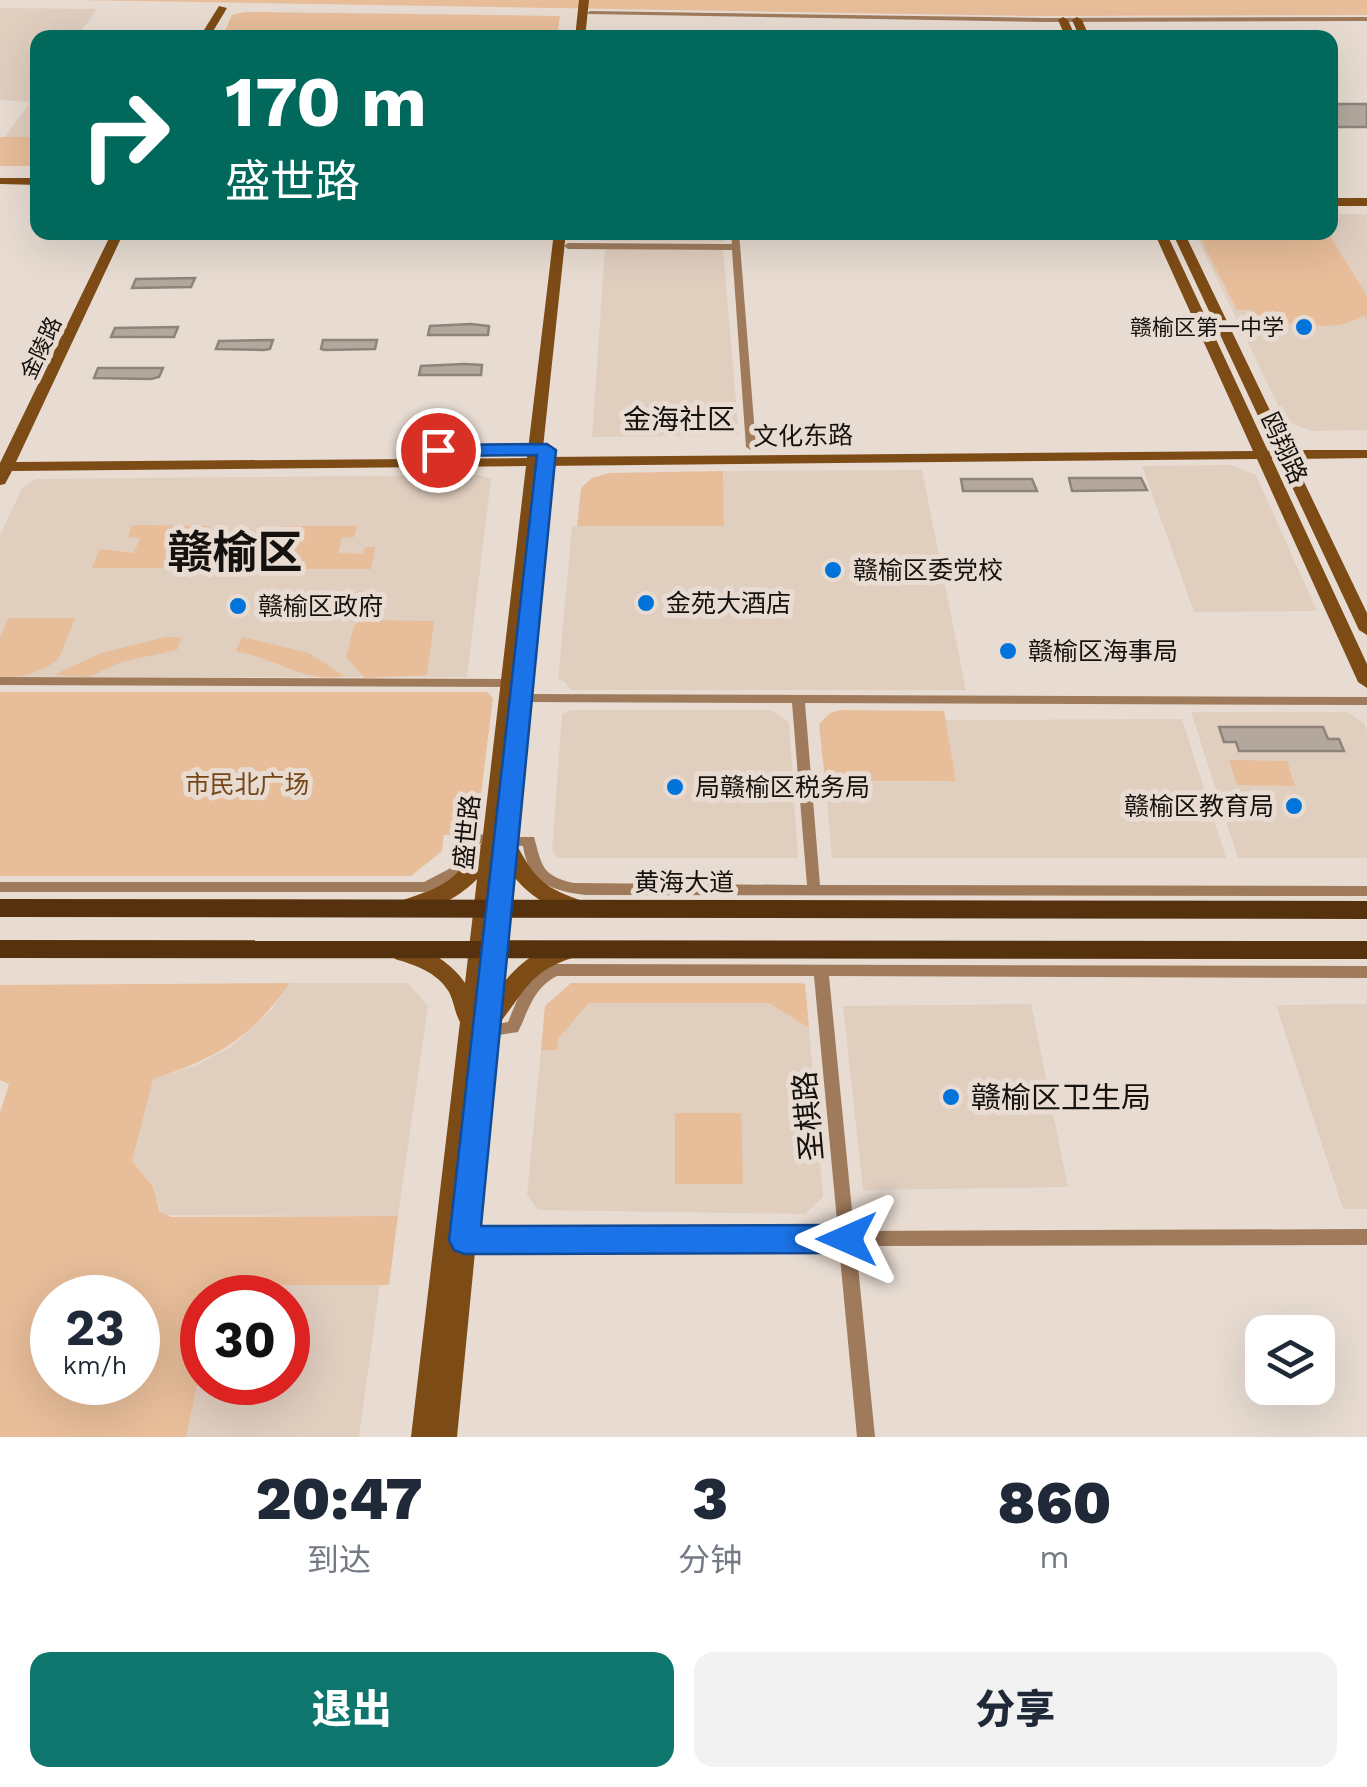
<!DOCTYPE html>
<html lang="zh">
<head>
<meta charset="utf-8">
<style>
  :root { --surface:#fff; --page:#f2f2f3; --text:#1f2937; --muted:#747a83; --accent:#0f766e }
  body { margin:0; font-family:"Work Sans","Noto Sans SC",sans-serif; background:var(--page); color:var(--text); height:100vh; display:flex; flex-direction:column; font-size:38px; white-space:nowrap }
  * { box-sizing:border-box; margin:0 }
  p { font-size:32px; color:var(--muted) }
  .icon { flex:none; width:55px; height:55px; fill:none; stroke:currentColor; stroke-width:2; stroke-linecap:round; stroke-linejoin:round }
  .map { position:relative; height:1437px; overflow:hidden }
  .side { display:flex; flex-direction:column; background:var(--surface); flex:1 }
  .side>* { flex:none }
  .guide { position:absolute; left:30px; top:30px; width:1308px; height:210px; border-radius:20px; box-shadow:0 10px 40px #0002; background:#00695c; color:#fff; overflow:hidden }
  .tools { position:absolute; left:1245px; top:1315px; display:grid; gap:20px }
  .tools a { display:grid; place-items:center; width:90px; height:90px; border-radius:20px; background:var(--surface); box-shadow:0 10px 40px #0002; font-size:50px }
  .speed { position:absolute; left:30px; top:1275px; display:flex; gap:20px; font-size:50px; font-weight:700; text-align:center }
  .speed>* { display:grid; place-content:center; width:130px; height:130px; border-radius:50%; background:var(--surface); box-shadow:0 10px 40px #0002; line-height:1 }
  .speed small { font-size:25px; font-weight:400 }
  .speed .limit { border:15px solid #d22; background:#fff; color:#111 }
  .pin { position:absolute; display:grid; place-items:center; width:85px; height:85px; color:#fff; margin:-42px; border:5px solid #fff; border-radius:50%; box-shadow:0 2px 10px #0007 }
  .me { position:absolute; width:110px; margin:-55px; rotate:270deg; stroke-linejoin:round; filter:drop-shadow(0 0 8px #0008) }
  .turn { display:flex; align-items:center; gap:35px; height:210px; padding:0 30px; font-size:45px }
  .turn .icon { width:130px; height:130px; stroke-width:2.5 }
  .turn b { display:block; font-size:70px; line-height:85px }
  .eta { display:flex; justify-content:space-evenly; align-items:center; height:170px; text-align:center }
  .eta b { font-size:60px; font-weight:800; line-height:70px }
  .button { display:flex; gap:20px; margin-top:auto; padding:20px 30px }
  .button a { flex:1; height:115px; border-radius:20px; background:var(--accent); color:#fff; font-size:40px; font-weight:800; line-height:115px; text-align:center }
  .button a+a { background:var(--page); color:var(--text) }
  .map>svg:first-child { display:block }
  .built { fill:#e0cebf }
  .green { fill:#e7bd9a; fill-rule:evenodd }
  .building { fill:#b4a89e; stroke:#8f847a; stroke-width:2.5 }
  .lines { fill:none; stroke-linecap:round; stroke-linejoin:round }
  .street { fill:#9f7b5c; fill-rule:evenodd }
  .secondary { fill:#7d4b16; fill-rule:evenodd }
  .primary { fill:#55310d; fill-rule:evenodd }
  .route { fill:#1a73e8; stroke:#114b97; stroke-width:2.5 }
  .poi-dot { fill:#0074db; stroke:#e8dcd2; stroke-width:4 }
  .labels { text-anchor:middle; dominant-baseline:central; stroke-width:10; stroke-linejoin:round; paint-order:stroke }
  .far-poi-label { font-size:22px; fill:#15110e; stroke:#e8dcd2; text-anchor:end }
  .far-street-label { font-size:22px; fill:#15110e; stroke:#e8dcd2 }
  .street-label { font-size:25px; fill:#15110e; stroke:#e8dcd2 }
  .poi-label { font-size:25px; fill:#15110e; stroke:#e8dcd2; text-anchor:start }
  .park-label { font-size:25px; fill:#754618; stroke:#e8dcd2 }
  .neighbourhood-label { font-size:28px; fill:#15110e; stroke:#e8dcd2 }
  .near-poi-label { font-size:30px; fill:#15110e; stroke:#e8dcd2; text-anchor:start }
  .near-street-label { font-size:30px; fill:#15110e; stroke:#e8dcd2 }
  .town-label { font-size:45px; font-weight:bold; fill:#15110e; stroke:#e8dcd2 }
</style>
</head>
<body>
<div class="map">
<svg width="1367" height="1437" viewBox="0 0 1367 1437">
  <rect width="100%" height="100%" fill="#e8dcd2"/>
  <g class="built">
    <path d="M0,8L97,9L77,37L38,38L37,137H5L30,102L0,100Z"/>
    <path d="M1330,214H1367V430L1313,431L1286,422L1195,233L1330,232Z"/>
    <path d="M725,233V242L599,241V233Z"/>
    <path d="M605,249L723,250L739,435L592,437Z"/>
    <path d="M1231,465L1256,475L1317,611L1194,612L1142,466Z"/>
    <path d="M922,470L966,690H571L564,681L558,680L572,526H724L723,471Z"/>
    <path d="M479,475L491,479L467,677H0V535L22,488L36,479Z"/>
    <path d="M571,710H771L789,722L798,858H558L552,851L562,714Z"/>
    <path d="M1191,712H1347L1364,723L1367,731V858H1238Z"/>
    <path d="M1182,719L1226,858H832L825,782L956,781L945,720Z"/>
    <path d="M290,983H408L428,1006L398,1216L162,1215L153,1187L132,1161L152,1079L195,1066L232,1046L271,1010Z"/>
    <path d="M589,1003H769L809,1028L823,1197L805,1214L538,1210L527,1195L541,1050H557L558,1039Z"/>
    <path d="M1031,1004L1068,1187L863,1190L843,1006Z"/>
    <path d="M1367,1004V1209H1343L1276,1005Z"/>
    <path d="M380,1284L359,1437H186L202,1362V1382H288V1298L217,1297L219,1285Z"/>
  </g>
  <g class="green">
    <path d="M75,0H1367V15L1035,16Z"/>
    <path d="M245,12L560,16L557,37H222L232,15Z"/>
    <rect x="0" y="137" width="37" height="29"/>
    <path d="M1198,233H1328L1367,296V320L1364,315C1330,337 1286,319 1256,320L1251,310H1237Z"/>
    <path d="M723,471L724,526H577L581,488L592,478L609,473Z"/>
    <path d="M132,525L207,526L211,528L201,556L184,559L181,568H92L100,549L134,553L140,538L128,537Z"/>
    <path d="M280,526H357L354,537L342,538L338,553L363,554L365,547H375L371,569H283L285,560H270Z"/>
    <path d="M9,618H75L59,658C39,674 25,677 0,677V638Z"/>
    <path d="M361,620L434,621L427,675L365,678L346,657L354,626Z"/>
    <path d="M166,637H181L177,650L121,662L89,677L54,675L101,653Z"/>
    <path d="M242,637L309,653L344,676C308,684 277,659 239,652L236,650Z"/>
    <path d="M0,692H487L493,698L476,834L444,835L442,851L411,876H0Z"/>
    <path d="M840,710L944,711L956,781H825L819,724L830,713Z"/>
    <path d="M1229,760L1287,761L1295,786L1237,785Z"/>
    <path d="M290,983C251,1038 216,1059 153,1079L132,1161L153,1187L160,1212L171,1217L398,1216L389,1285H220L217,1297L202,1298V1362L186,1437H0V1113L9,1084L0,1080V985ZM52,1298H138V1382H52Z"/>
    <path d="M571,983H799L805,984L809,1028L769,1003H589L558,1039L557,1050H541L545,1006Z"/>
    <path d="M675,1113H741L743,1184H675Z"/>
  </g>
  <g class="building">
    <rect x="1330" y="104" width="37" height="23"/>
    <path d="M195,278L191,287L132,288L136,279Z"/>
    <path d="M471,324L489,326L488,335H428L430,326Z"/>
    <path d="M178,327L174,337H111L115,328Z"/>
    <path d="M273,340L270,349L264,350L216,349L219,341Z"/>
    <path d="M323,340H377L375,349L324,350L321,349Z"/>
    <path d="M464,364L482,365L481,375H419L421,366Z"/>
    <path d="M98,368H163L159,377L151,379L94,378Z"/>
    <path d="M1069,478H1141L1147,490L1072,491Z"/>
    <path d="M961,479H1032L1037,491H963Z"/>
    <path d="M1219,727H1323L1328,739H1339L1344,751H1239L1236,742H1224Z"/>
  </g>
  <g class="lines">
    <g class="street">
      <path d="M590,11L1044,18L1367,17V21L1044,22L588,14L587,13Z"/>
      <path d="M731,232H739L756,447L751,450L746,447L732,250L568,249L564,246L568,243L732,244Z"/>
      <path d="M0,677L515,679L521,683L515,687L0,685Z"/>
      <path d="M521,694L1367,697V705L805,703L820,885L1367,886V896L586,895C552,891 528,883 523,846L502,845L500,841L502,837H534C542,865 541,876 574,883L807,885L792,703L521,702L515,698Z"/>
      <path d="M471,834L496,835L498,839L496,843L475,844L459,877L426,892H0V882H424L449,869L466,835Z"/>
      <path d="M555,964L1367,966V978L829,976L854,1231L1367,1229V1245L856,1246L875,1437H857L839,1246L464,1248L458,1245L456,1240L458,1235L464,1232L838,1231L814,976H557C533,988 529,1010 518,1032L486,1037L481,1035L479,1031L481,1027L508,1022C520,994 524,976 555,964Z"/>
    </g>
    <g class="secondary">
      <path d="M579,0H589L585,38H575Z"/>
      <path d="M219,6L227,8L209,38H199Z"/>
      <path d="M1063,17L1068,20L1076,38H1066L1058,20Z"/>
      <path d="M1077,17L1082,20L1090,38H1080L1072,20Z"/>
      <path d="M0,178H38V185L0,184Z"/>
      <rect x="1330" y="198" width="37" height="8"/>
      <path d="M112,232H124L16,462L527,458L554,232H566L542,457L1253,451L1154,232H1166L1268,451L1274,450L1172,232H1184L1289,450H1367V458L1293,459L1367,613V635L1359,630L1279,459H1272L1367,664V688L1358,682L1257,459L541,466L532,548L542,549L544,552L515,842C536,880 543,888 586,902L589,907L586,912C560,918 527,895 512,874L501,986C516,966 546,940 572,946L575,952L572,958C528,972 524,994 497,1026L457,1437H411L460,1022C455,1013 454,1002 449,992C437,972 415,965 395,959L392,953L395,947C420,941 452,963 465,983L477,879C460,897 425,917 400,911L397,906L400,901C446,886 454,881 482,843L526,466L12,471L5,484L0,485V463Z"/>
    </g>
    <g class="primary">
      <path d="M0,899L1367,901V919L0,917Z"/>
      <path d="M0,940L1367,941V959L0,958Z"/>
    </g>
  </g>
  <path class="route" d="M547,444L556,450L481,1226L847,1225L857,1229L862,1239L857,1249L847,1253L464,1254L454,1250L449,1240L537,455L438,456L428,450L438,445Z"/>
  <g class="poi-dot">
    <circle cx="1304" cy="327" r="10"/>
    <circle cx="833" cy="570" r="10"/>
    <circle cx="646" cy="603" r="10"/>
    <circle cx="238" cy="606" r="10"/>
    <circle cx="1008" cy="651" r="10"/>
    <circle cx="675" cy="787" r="10"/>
    <circle cx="1294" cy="806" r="10"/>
    <circle cx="951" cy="1097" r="10"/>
  </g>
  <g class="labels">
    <g class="far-poi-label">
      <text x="1284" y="327">赣榆区第一中学</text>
    </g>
    <g class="far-street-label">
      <text transform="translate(41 348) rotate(-65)">金陵路</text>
    </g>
    <g class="street-label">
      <text transform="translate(803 436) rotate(-1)">文化东路</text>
      <text transform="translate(1284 448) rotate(65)">鸥翔路</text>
      <text transform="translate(467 832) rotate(-84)">盛世路</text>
      <text x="684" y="882">黄海大道</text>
    </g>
    <g class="poi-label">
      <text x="853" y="570">赣榆区委党校</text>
      <text x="666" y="603">金苑大酒店</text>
      <text x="258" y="606">赣榆区政府</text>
      <text x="1028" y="651">赣榆区海事局</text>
      <text x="695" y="787">局赣榆区税务局</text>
      <text x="1274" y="806" text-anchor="end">赣榆区教育局</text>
    </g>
    <g class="park-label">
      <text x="247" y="784">市民北广场</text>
    </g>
    <g class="neighbourhood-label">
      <text x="679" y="419">金海社区</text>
    </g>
    <g class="near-poi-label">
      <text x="971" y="1097">赣榆区卫生局</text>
    </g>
    <g class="near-street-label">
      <text transform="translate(808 1116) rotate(-95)">圣棋路</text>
    </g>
    <g class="town-label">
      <text x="235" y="552">赣榆区</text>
    </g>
  </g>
</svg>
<div class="tools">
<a><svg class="icon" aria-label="layers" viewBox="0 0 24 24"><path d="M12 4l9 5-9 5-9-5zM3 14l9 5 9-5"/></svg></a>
</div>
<div class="speed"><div>23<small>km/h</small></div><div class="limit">30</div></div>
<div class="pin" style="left:438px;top:450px;background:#d93025"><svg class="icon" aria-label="arrive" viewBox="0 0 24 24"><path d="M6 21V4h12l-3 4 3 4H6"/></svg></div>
<svg class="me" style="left:847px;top:1239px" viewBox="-20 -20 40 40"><path d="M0-17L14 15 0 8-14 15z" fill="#1a73e8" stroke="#fff" stroke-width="4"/></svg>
<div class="guide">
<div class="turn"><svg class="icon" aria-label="right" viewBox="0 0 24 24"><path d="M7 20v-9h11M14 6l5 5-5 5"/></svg><div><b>170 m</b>盛世路</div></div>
</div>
</div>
<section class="side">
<div class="eta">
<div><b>20:47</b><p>到达</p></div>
<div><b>3</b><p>分钟</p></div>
<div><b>860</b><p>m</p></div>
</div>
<div class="button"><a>退出</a><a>分享</a></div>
</section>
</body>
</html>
